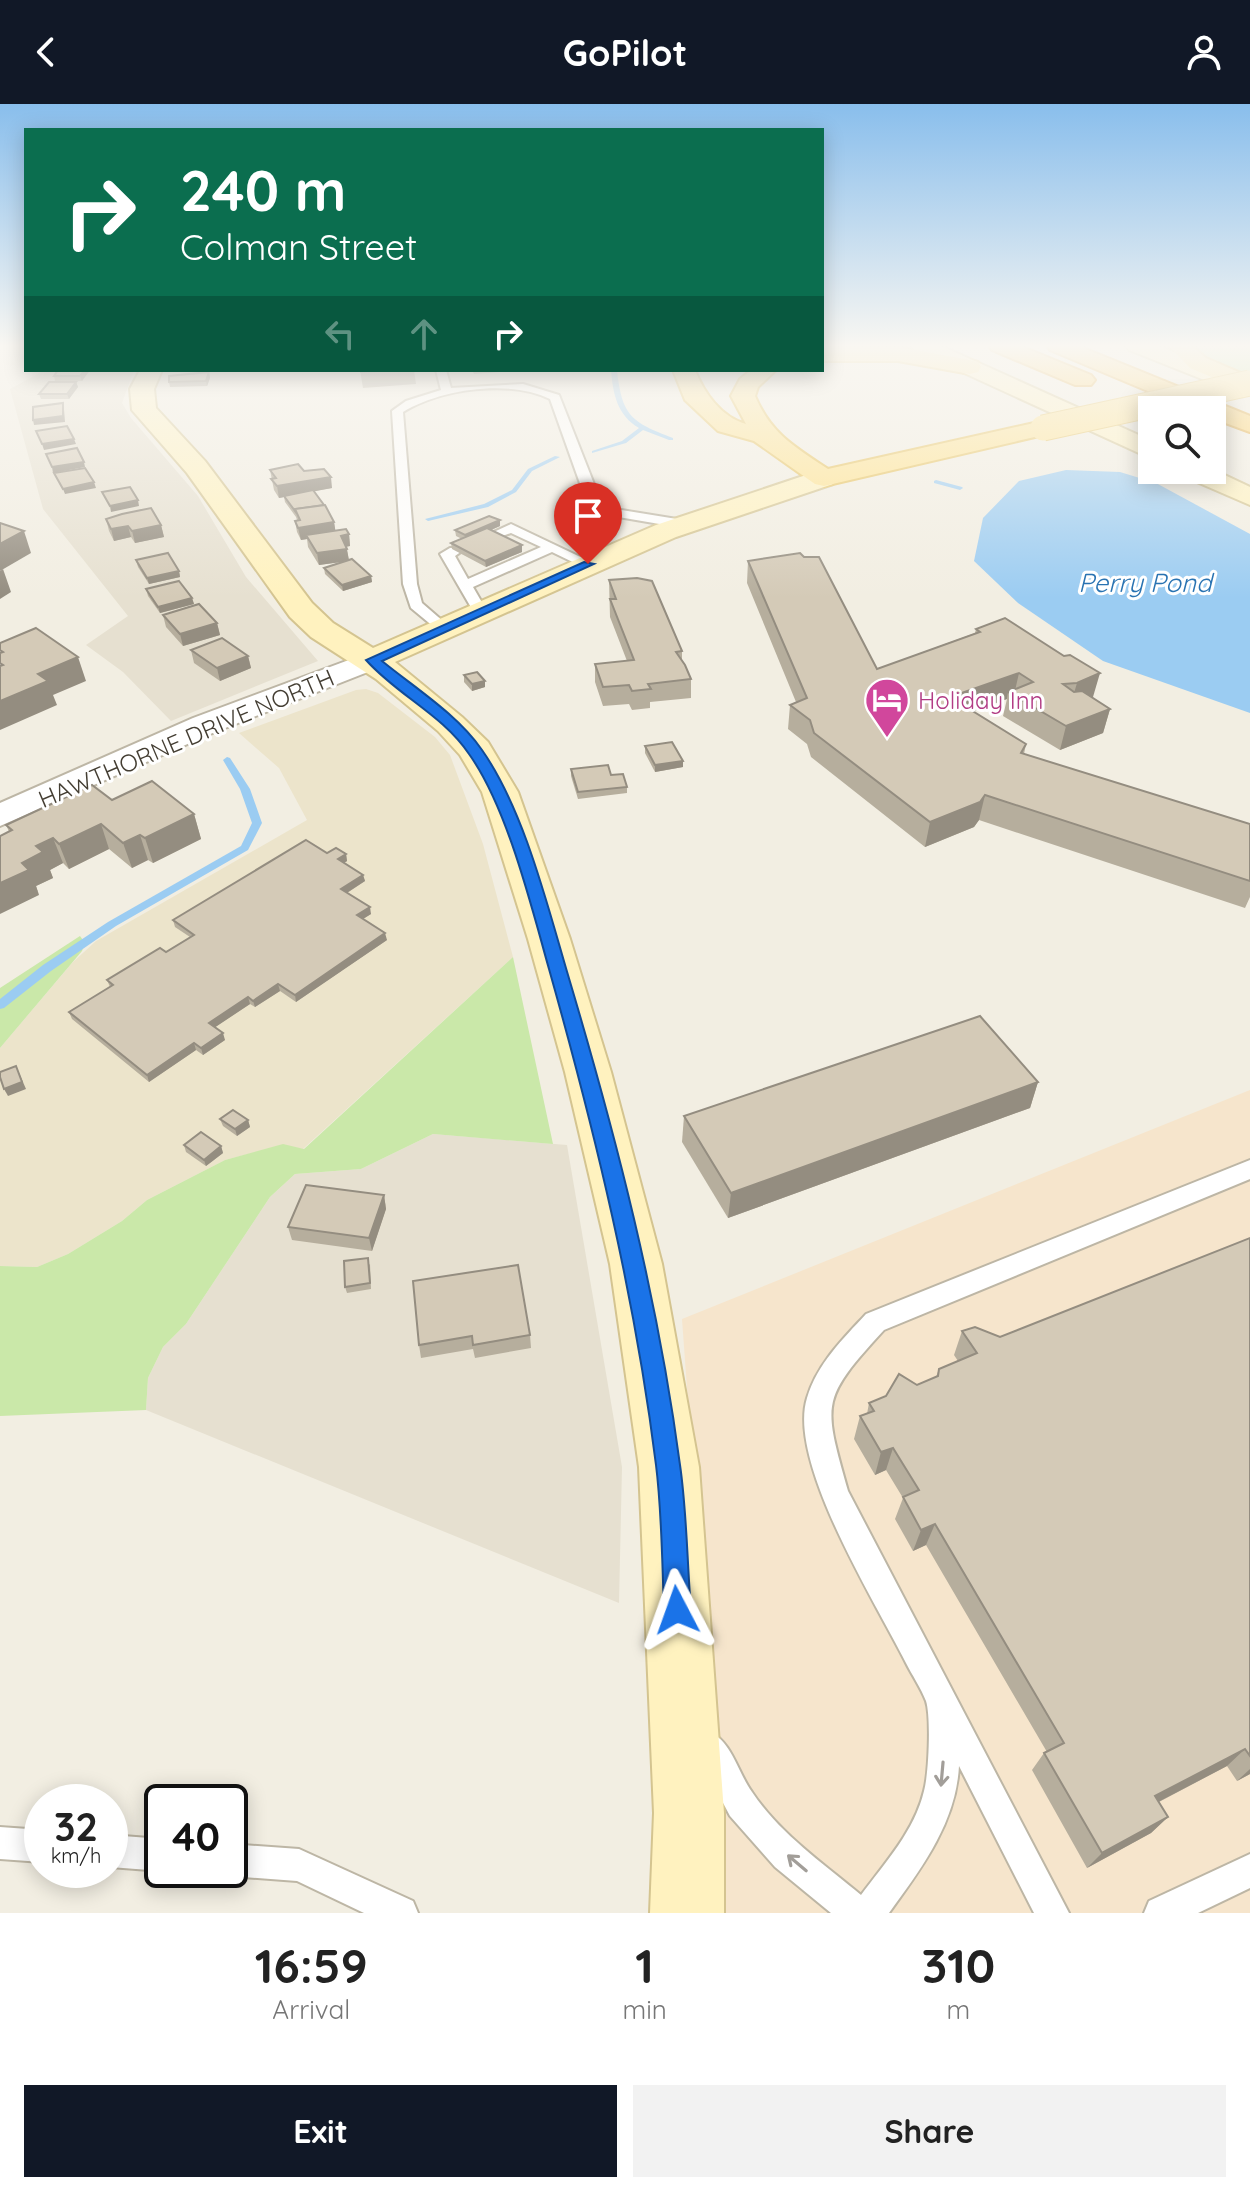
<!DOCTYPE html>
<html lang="en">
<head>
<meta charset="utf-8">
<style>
  :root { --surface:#fff; --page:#f2f2f2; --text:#222; --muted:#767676; --accent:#111827 }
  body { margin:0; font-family:Quicksand,sans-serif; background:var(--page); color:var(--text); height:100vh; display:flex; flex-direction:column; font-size:30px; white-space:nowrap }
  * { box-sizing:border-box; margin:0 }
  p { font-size:26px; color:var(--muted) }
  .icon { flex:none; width:44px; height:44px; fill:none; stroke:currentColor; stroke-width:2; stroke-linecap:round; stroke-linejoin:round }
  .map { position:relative; height:1809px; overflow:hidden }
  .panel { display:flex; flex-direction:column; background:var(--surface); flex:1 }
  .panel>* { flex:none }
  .banner { position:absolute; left:24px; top:24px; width:800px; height:244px; border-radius:0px; box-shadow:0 4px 20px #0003; background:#0b6e4f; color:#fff; overflow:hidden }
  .buttons { position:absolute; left:1138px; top:292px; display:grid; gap:16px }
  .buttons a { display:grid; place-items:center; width:88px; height:88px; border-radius:0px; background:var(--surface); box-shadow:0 4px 20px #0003; font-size:40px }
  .speed { position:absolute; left:24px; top:1680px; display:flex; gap:16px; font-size:40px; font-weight:700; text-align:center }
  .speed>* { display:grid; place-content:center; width:104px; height:104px; border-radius:50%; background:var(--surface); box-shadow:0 4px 20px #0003; line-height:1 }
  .speed small { font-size:20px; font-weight:400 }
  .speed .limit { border:4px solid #111; border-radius:12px; background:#fff; color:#111 }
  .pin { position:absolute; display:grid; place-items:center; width:68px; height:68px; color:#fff; margin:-82px -34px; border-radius:50% 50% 50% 0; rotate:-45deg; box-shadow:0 0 8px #0007 }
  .pin .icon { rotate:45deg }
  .me { position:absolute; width:88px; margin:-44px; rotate:356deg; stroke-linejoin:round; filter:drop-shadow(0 0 6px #0008) }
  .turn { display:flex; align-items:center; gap:28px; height:168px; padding:0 24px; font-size:36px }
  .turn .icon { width:104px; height:104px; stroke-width:2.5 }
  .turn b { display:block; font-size:56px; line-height:68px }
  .lanes { display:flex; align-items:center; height:76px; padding:0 24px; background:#0003; justify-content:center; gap:40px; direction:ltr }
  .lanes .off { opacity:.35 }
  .eta { display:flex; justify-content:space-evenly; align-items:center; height:136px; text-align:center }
  .eta b { font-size:48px; font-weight:800; line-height:56px }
  .primary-button { display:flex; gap:16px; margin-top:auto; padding:16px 24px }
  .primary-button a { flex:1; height:92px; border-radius:0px; background:var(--accent); color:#fff; font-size:32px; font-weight:800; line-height:92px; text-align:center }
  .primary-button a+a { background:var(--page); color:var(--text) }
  header { display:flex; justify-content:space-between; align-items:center; height:104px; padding:0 24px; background:var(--accent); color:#fff; font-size:36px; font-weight:800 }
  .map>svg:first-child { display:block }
  .residential { fill:#e6e0d0 }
  .commercial { fill:#f6e5cc }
  .education { fill:#ece4cb }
  .green { fill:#cae8a9 }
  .water { fill:#9bccf2 }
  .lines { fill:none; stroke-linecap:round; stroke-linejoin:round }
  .stream { fill:#9bccf2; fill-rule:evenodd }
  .lane-casing { stroke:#bdb6a5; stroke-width:4 }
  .street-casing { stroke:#bdb6a5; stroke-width:4 }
  .secondary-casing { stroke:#d4c490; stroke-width:4 }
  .primary-casing { stroke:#e7c25b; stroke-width:4 }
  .highway-casing { stroke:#e2a52c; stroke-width:4 }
  .lane { fill:#fff; fill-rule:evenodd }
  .street { fill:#fff; fill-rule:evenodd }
  .secondary { fill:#fff2bf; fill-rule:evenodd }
  .primary { fill:#ffe38e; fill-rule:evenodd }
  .highway { fill:#ffd060; fill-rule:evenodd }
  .primary-bridge-casing { stroke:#e7c25b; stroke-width:27; stroke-linecap:butt }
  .primary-bridge { stroke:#ffe38e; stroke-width:25 }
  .wall { fill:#b6ae9d }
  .shaded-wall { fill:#948d80 }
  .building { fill:#d4cab7; stroke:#948d80; stroke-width:2 }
  .oneway { stroke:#a29e99 }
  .route { fill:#1a73e8; stroke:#114b97; stroke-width:2 }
  .labels { text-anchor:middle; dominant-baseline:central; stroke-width:6; stroke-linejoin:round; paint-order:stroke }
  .far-hotel-label { font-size:24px; fill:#b23c85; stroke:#fff; text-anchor:start }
  .far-street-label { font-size:24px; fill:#443e33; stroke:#fff }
  .far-water-label { font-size:26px; font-style:italic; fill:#2973b2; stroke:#fff }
</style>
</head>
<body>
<header><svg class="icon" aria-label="back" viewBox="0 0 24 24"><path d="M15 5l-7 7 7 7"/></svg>GoPilot<svg class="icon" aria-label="person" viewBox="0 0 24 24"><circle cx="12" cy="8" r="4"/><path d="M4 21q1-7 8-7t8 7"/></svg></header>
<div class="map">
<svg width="1250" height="1809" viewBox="0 0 1250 1809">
  <rect width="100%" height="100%" fill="#f2eee2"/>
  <g class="residential">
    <path d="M45,266H134L122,299L131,314L198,392L246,473L318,557L171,617L123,568L86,541L128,512L43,405L10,285Z"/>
    <path d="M433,1030L567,1041L622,1363L619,1499L146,1306L148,1274L163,1243L186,1220L270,1093L295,1070L361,1065Z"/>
  </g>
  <path class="commercial" d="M1250,986V1809H725L682,1215Z"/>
  <path class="education" d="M366,585L378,589L435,633L450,651L483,740L513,853L303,1045L283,1041L225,1056L147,1096L122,1117L68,1150L37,1163L0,1162V944L72,859L96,837L307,716L279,664L239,629L356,586Z"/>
  <g class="green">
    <path d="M1190,241H1250V267C1225,272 1208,258 1190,241Z"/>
    <path d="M80,832L85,839L82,847L0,944V884Z"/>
    <path d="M513,853L553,1040L433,1030L361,1065L295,1070L270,1093L186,1220L163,1243L148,1274L146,1306L0,1312V1162L37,1163L68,1150L122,1117L147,1096L225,1056L283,1040L304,1045Z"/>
  </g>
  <path class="water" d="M1066,366L1120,368L1156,379L1250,430V609L1103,557L1018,499L974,457L983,414L1019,377Z"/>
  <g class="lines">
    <g class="stream">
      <path d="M611,266H617C622,312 631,318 673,334V336H669L643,326L626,339L592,349V347L622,337L639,324C617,311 613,290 611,266Z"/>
      <path d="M555,352L560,353L532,367L516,388L488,403L428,417L425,415L484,400L512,386L528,365Z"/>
      <path d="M936,376L962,383L963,384L960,386L934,379V377Z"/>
      <path d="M227,653L230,654L250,685L262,719L248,746L116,822L51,867L4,904L0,905V895L43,861L108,818L241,742L252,719L240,685L223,656Z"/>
    </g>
    <g class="lane-casing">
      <g id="lane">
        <path d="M436,266H446L451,284L523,280L559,291L603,403L683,416L689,420L683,424L595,409L587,399L550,295C509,275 441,285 403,308L417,480L422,499L452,525L450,528H440L411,504L403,480L392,307L406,297L441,286Z"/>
        <path d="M511,420L595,460L583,463L552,448L473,483L488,509L476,512L440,450L450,444H460L462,447L455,452L468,475L541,443L511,429L491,436L485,432Z"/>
        <path d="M1250,1056V1075L884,1226C820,1296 823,1298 848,1387L1069,1809H1034L959,1662C956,1719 921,1765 889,1809H831L775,1763L730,1712L694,1644L699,1633L710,1628C732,1638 738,1669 752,1688C779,1729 824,1760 861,1791C885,1759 915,1726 924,1687C929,1669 931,1612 926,1597C921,1584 912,1571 906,1559C876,1499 787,1358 807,1294C817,1260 843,1235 866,1210Z"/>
        <path d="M0,1723L42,1726V1758L0,1755Z"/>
        <path d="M110,1731L162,1735V1766H165L162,1767L110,1763Z"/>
        <path d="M230,1740L299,1745L413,1797L418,1809H364L297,1777L230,1772L218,1766H230Z"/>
        <path d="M1250,1750V1784L1198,1809H1144L1149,1797Z"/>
      </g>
    </g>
    <g class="street-casing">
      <path id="street" d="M373,547L383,550L388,556L383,562L215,628L0,722V699L193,614Z"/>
    </g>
    <g class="secondary-casing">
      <g id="secondary">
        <path d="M911,241H939L1152,337V355L914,246Z"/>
        <path d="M1126,241H1156L1248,277L1250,284L1240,289L1232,287L1129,246Z"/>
        <path d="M140,266H162L154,285L156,304L205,357L312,499L333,519L373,544L656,421L815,368H833L837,374L833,380L676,433L395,558L462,613L488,638L518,688L570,835L611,968L662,1160L699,1363L724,1709V1809H650L654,1709L639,1363L610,1160L565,968L528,835L482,688L460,651L438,627L376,575L311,533L290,513L187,369L132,306L130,285Z"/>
        <path d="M1212,365L1250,383V401L1183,372L1179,366Z"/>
      </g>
    </g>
    <g class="primary-casing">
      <g id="primary">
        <path d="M1168,241H1191L1206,254L1250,273V289L1190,264Z"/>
        <path d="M822,243H898L970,256L978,258L981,263L978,268L970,270L898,257H822Z"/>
        <path d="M673,266H695C704,289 721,313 746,320L731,292L740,275L751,266H776L758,283L755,292C771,330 795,343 828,365L1043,317L1052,319L1055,324L1052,329L824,382L815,380L754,337L718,327L685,296Z"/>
      </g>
    </g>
    <g class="highway-casing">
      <g id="highway">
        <path d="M989,241H1018L1091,271L1095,276L1091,281H1075L992,246Z"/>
        <path d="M1047,241H1076L1250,312V328L1212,314V306H1193L1050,246Z"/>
      </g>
    </g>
    <use href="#lane" class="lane"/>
    <use href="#street" class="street"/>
    <use href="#secondary" class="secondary"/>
    <use href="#primary" class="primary"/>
    <use href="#highway" class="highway"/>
    <g class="primary-bridge-casing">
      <path id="primary-bridge" d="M1043,324L1250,279"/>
    </g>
    <use href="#primary-bridge" class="primary-bridge"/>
  </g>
  <g class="wall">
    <path d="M90,266L82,277H55L54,272Z"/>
    <path d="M360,266H414L416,280L363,284Z"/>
    <path d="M472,266H526L474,270Z"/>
    <path d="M209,268L210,274L207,282L170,283L169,278Z"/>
    <path d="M76,278L78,283L69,295H41L39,290Z"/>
    <path d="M270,366L304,367L332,384L314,387L334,418L335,427L349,430L350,442L346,443L349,456L371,472L372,478L343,487L325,470L324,464L347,457L319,461L308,443L307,435L301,436L297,428L295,417L297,416L296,413L285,398L284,393L279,394L274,386Z"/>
    <path d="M106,415L161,421L164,433L135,439L131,433L114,437L109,427Z"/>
    <path d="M500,416V422L491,426L522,441V448L486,463L452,445L451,439L462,435L456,432L455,426Z"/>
    <path d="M136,456L179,467L180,473L149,480L138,463Z"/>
    <path d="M748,457L877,565L975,529L976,525L1005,514L1092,593L1110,605L1103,629L1060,646L1003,612L1007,595L973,607L1026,640L1024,650L1250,720V793L1245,804L979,716L974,723L925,743L811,653L807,640L788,625L790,601L796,598L747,479Z"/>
    <path d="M609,476L682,547V556L691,575V594L650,598V604L632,606L629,600L603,602L595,578V560L627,557L610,513Z"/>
    <path d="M146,485L192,494L194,500L160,509L148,492Z"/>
    <path d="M163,511L217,519L220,531L183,542L166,523Z"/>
    <path d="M191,546L248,552L251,564L220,577L194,559Z"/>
    <path d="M464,571L485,577V583L472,587L464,578Z"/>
    <path d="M645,642L683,663L655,668L645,649Z"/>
    <path d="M571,665L611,671L627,683V689L578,695L571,672Z"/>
    <path d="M194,710L201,735L153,759L148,756L132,764L109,745L69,765L63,759L50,766L53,774L36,782L39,791L6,721Z"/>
    <path d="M327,749L346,750L347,757L344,759L363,771L365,777L347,789L371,810L363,815L387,836L296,898L280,887L255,903L250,900L215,923L225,936L203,951L196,946L149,978L72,915L69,908L110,883L107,876L166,848L190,833L175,823L173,816Z"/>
    <path d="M1038,978L1030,1004L728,1114L682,1038L684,1012Z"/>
    <path d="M220,1015L248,1016L250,1023L237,1032L223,1022Z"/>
    <path d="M184,1041L221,1042L223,1049L206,1062L186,1048Z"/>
    <path d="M384,1091L386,1105L372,1147L292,1136L288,1123Z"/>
    <path d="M1250,1134V1670L1237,1677L1227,1662L1159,1698L1168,1713L1151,1729L1087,1764L1032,1666L1044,1649L1047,1648L926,1441L913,1447L895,1415L903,1394L886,1366L875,1371L854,1335L860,1312L867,1310L869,1299L936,1273L939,1265L958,1257L954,1251L962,1227L1000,1233Z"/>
    <path d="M370,1160L371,1185L347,1189L345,1183Z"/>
    <path d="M413,1177L530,1231L531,1244L475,1254L473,1245L421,1254L419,1241Z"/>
  </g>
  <g class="shaded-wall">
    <path d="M85,266H90L82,277L80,272Z"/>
    <path d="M209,268L210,274L207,282L206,277Z"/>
    <path d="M76,278L78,283L69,295L67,290Z"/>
    <path d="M63,299L64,305L65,318L34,321L33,316Z"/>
    <path d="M74,335L76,340L44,346L42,340Z"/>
    <path d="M84,358L85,363L53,369L52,363Z"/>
    <path d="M331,373L332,384L279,394L277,382Z"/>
    <path d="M94,378L96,384L65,390L63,385Z"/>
    <path d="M138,396L139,402L111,408L110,402Z"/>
    <path d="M500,416V422L466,437L465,431Z"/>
    <path d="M334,418L336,430L306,431L307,435L301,436L298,424Z"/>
    <path d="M161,421L164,433L135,439L132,427Z"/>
    <path d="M128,422L131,433L114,437L111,425Z"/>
    <path d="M24,427L31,449L0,467V440Z"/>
    <path d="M349,430L350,442L343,443L341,432Z"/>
    <path d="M522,441V448L486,463L485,457Z"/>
    <path d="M347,445L349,457L319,461L317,449Z"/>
    <path d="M3,465L11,488L0,495V467Z"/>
    <path d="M179,467L180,473L149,480L147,474Z"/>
    <path d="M371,472L372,478L343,487L342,481Z"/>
    <path d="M192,494L194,500L160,509L158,503Z"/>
    <path d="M217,519L220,531L183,542L180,530Z"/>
    <path d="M248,552L251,564L220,577L217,564Z"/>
    <path d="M78,553L86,577L53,591L57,601L0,626V597L38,570Z"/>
    <path d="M1019,569L1014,591L1008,588L1007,595L946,617L950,593Z"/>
    <path d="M1100,569L1093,593L1070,603L1077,579Z"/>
    <path d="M485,577V583L472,587V580Z"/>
    <path d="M1110,605L1103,629L1060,646L1066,622Z"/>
    <path d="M683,657V663L655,668V661Z"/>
    <path d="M985,691L979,716L974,723L925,743L930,718Z"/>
    <path d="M194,710L201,735L153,759L145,734Z"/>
    <path d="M101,720L109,745L69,765L59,740Z"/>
    <path d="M140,731L148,756L132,764L123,739Z"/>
    <path d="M53,734L63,759L50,766L53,774L36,782L39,791L0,810V779L22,759L36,742Z"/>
    <path d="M346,750L347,757L339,762L338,755Z"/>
    <path d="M363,771L365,777L342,792L341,785Z"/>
    <path d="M370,803L371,810L358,818L357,811Z"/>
    <path d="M385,829L387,836L296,898L295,891Z"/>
    <path d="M278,880L280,887L255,903L253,897Z"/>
    <path d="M248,893L250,900L211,926L209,919Z"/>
    <path d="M223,929L225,936L203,951L201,944Z"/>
    <path d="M194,939L196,946L149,978L147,971Z"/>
    <path d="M16,962L26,985L8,992L4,985Z"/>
    <path d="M1038,978L1030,1004L728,1114L731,1089Z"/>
    <path d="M248,1016L250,1023L237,1032L235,1025Z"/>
    <path d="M221,1042L223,1049L206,1062L204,1056Z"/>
    <path d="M384,1091L386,1105L372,1147L369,1134Z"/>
    <path d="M893,1344L886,1366L875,1371L881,1348Z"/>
    <path d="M935,1420L926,1441L913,1447L921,1426Z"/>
    <path d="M1245,1645L1227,1662L1139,1708L1155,1692Z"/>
    <path d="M1250,1665V1670L1237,1677Z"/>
    <path d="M1168,1713L1151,1729L1087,1764L1102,1749Z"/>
  </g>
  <g class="building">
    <path d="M58,266H85L80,272H54Z"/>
    <path d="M360,266H394L361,268Z"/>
    <path d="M209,268L206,277L169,278V272Z"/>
    <path d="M49,278H76L67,290H39Z"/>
    <path d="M63,299V312L33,316V303Z"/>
    <path d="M67,322L74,335L42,340L36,327Z"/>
    <path d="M77,344L84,358L52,363L46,350Z"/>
    <path d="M298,360L304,367L324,365L331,373L277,382L271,375L276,374L270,366Z"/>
    <path d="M85,364L94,378L63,385L54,369Z"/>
    <path d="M130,383L138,396L110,402L102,388Z"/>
    <path d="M313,386L324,401L295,405V407L284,392Z"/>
    <path d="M325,401L334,418L298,424L295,417L300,416L295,405Z"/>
    <path d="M151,404L161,421L132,427L128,422L111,425L106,415L122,410Z"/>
    <path d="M489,412L500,416L465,431L455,426Z"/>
    <path d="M0,419L24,427L0,440Z"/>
    <path d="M487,424L522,441L485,457L451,439Z"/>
    <path d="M346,425L349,430L341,432L347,445L317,449L306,431Z"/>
    <path d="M168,449L179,467L147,474L136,456Z"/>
    <path d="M800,449L804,453H819L877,565L980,528L976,525L1005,514L1064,552L1070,551L1100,569L1077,579L1063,580L1074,588L1082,587L1110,605L1066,622L1008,588L1033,578L1019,569L950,593L1026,640L1021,649L1250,720V777L985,691L980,698L930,718L814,629L810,616L790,601L807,594L748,457Z"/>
    <path d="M352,455L371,472L342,481L324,464Z"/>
    <path d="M637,474L652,477L682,547L676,548L685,561L691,575L648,580L651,585L632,587L629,581L603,583L595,560L634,556L610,495H616L609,476Z"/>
    <path d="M179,477L192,494L158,503L146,485Z"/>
    <path d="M199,500L217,519L180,530L163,511Z"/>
    <path d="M36,524L78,553L38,570L48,577L0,597V562L3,561L0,559V549L3,548L0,546V539Z"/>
    <path d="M222,534L248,552L217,564L191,546Z"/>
    <path d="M477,568L485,577L472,580L464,571Z"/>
    <path d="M672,638L683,657L655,661L645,642Z"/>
    <path d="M608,661L611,671L623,670L627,683L578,688L571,665Z"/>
    <path d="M152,677L194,710L145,734L140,731L123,739L101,720L59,740L53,734L36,742L43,748L22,759L29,766L0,779V732L12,726L6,721L92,681L112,696Z"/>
    <path d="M306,736L327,749L336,744L346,750L338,755L363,771L341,785L370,803L357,811L385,829L295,891L278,880L253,897L248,893L209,919L223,929L201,944L194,939L147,971L69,908L113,881L107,876L160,844L166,848L194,831L173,816Z"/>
    <path d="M980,912L1038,978L731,1089L684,1012Z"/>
    <path d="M16,962L22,978L4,985L0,973V968Z"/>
    <path d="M233,1006L248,1016L235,1025L220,1015Z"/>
    <path d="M201,1028L221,1042L204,1056L184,1041Z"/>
    <path d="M306,1081L384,1091L369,1134L288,1123Z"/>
    <path d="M1250,1134V1652L1245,1645L1155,1692L1168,1713L1102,1749L1044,1649L1064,1639L935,1420L921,1426L903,1393L919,1386L893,1344L881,1348L860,1312L874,1307L869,1299L886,1292L899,1270L917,1281L938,1272L939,1265L977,1249L962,1227L975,1223L1000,1233Z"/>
    <path d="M368,1154L370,1179L345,1183L344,1157Z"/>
    <path d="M518,1161L530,1231L473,1241L472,1232L419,1241L413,1177Z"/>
  </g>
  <defs><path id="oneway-shaft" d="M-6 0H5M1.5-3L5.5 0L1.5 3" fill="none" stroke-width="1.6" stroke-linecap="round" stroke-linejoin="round" transform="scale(2)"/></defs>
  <g class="oneway">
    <use href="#oneway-shaft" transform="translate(942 1670) rotate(95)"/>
    <use href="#oneway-shaft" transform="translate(797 1759) rotate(-140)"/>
  </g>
  <linearGradient id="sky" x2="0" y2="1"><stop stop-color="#89beec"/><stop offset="0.49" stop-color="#f9f7f2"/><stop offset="1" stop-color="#f9f7f2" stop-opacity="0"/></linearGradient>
  <rect width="1250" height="494" fill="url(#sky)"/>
  <path class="route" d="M584,458L594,460L382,557C415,584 457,610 482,646C524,706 547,800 568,871C616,1032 658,1194 680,1361C687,1409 687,1458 691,1506L687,1516L677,1519L668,1516L664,1506C662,1458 662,1409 656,1361C635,1192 595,1028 549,865C531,801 507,703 469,650C443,611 397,591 366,556Z"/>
  <defs>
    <g id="hotel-pin" transform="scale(2.3)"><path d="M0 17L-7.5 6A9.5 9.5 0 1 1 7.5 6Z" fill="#d1479c" stroke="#fff"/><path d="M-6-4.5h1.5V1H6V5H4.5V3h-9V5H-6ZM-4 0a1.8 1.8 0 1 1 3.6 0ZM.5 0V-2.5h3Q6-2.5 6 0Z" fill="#fff"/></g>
  </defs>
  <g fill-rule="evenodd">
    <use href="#hotel-pin" x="887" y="596"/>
  </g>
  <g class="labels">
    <g class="far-hotel-label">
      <text x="918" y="596">Holiday Inn</text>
    </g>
    <g class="far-street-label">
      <text transform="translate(186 634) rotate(-23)">HAWTHORNE DRIVE NORTH</text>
    </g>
    <g class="far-water-label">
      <text x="1145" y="478">Perry Pond</text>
    </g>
  </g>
</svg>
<div class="buttons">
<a><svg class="icon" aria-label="search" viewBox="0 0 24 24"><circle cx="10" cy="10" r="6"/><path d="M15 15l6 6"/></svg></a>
</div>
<div class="speed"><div>32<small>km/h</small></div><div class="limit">40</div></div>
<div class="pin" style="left:588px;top:460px;background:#d93025"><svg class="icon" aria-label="arrive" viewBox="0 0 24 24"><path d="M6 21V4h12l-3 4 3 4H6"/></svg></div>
<svg class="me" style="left:677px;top:1506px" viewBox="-20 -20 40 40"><path d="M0-17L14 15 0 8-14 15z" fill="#1a73e8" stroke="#fff" stroke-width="4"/></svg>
<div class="banner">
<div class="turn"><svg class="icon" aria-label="right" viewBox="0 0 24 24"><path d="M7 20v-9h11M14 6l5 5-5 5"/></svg><div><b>240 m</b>Colman Street</div></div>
<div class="lanes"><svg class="icon off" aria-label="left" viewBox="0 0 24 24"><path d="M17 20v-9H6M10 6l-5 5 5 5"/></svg><svg class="icon off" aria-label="ahead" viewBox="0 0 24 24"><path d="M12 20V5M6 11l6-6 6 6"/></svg><svg class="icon" aria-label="right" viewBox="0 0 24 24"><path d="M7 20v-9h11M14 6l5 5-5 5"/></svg></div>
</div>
</div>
<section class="panel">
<div class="eta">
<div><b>16:59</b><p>Arrival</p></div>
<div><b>1</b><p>min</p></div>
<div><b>310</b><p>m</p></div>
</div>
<div class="primary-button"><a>Exit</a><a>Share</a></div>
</section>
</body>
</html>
